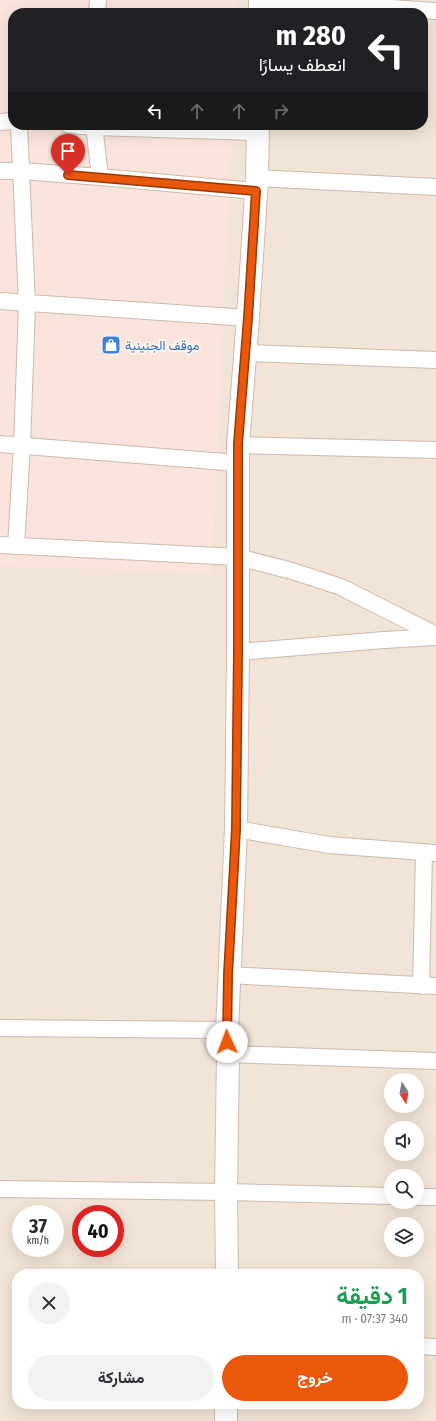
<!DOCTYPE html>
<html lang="ar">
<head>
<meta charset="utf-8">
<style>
  :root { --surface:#fff; --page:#f2f2f3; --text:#2b2b33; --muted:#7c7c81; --accent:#ea580c }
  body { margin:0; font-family:"Fira Sans Condensed",Vazirmatn,sans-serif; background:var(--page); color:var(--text); direction:rtl; height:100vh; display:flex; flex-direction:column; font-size:15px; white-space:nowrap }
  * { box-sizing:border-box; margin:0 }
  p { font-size:13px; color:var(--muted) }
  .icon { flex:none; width:22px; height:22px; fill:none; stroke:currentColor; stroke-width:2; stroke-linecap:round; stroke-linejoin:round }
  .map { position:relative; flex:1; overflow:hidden; direction:ltr }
  .details { position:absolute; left:12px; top:1269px; width:412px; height:140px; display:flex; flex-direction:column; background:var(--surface); border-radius:16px; box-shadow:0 4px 16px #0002; direction:rtl }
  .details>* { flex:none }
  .banner { position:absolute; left:8px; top:8px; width:420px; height:122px; border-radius:16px; box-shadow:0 4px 16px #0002; direction:rtl; background:#202124; color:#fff; overflow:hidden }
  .needle { width:26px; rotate:169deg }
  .tools { position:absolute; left:384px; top:1073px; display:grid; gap:8px }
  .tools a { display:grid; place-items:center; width:40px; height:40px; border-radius:50%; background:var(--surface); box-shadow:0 4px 16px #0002; font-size:20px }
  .speed { position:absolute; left:12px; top:1205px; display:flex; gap:8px; font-size:20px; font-weight:700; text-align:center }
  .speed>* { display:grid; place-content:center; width:52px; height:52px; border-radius:50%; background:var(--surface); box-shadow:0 4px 16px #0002; line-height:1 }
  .speed small { font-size:10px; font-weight:400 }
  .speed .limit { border:6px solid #d22; background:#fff; color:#111 }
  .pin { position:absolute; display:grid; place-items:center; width:34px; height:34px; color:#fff; margin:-41px -17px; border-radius:50% 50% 50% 0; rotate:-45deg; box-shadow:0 0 4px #0007 }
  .pin .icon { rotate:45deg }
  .me { position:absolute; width:44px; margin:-22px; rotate:358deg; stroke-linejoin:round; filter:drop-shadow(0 0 3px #0008) }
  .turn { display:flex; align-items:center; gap:14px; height:84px; padding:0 16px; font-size:18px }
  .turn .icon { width:52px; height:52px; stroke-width:2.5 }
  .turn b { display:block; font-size:28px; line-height:34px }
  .lanes { display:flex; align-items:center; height:38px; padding:0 16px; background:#0003; justify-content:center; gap:20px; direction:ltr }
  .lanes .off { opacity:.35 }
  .round { display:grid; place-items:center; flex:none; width:42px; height:42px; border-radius:21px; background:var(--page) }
  .headline { display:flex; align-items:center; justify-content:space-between; height:68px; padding:0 16px }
  h1 { font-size:24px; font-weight:700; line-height:30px; color:#1e9e55 }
  .button { display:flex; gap:8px; margin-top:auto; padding:8px 16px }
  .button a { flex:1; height:46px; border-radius:24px; background:var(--accent); color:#fff; font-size:16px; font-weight:700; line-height:46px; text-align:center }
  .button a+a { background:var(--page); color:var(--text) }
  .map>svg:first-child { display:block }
  .residential { fill:#f2e4d6; fill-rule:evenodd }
  .commercial { fill:#fbe4db }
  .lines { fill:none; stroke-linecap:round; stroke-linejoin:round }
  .street-casing { stroke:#ccbaad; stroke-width:18 }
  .secondary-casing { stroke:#d1bcae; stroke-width:24 }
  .street { stroke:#fff; stroke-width:16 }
  .secondary { stroke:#fff; stroke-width:22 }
  .route-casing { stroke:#983908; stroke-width:10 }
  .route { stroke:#ea580c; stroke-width:7 }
  .labels { text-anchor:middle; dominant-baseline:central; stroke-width:4; stroke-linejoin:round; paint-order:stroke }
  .shop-label { font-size:13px; fill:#366cbe; stroke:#fef7ed; text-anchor:start }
</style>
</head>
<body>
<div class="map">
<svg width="436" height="1421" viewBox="0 0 436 1421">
  <rect width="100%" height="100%" fill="#fbf3e7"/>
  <path class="residential" d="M0,0H436V1421H0ZM13,13H423V125H13ZM391,1080H417V1106H391ZM391,1128H417V1154H391ZM391,1176H417V1202H391ZM21,1214H55V1248H21ZM81,1214H115V1248H81ZM391,1224H417V1250H391ZM17,1274H419V1404H17Z"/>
  <path class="commercial" d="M0,0H238L237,13H13V125H232L212,573L0,566Z"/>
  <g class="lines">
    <g class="street-casing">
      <g id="street">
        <path d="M271,0L436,11"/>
        <path d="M97,13L98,0"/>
        <path d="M0,122L13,121"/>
        <path d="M69,125L94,127L257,132"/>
        <path d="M94,125L100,177"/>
        <path d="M0,171H22L100,177L256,191"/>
        <path d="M257,178L436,187"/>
        <path d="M0,301L248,318"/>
        <path d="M246,353L436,360"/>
        <path d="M0,444L238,463"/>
        <path d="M238,445L436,450"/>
        <path d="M0,545L238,557L292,571L341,587L436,635"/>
        <path d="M16,546L22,446L27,304L19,125"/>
        <path d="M238,652L384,640L436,637"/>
        <path d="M236,829L329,845L436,853"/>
        <path d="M228,975L436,986"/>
        <path d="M421,986L424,853"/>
        <path d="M0,1028L227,1030"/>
        <path d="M228,1054L436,1061"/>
        <path d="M0,1189L226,1192L391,1196"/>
        <path d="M417,1197H436"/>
        <path d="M419,1346L436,1347"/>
      </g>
    </g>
    <g class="secondary-casing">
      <g id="secondary">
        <path d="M260,13V0"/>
        <path d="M227,1274L226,1192L228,1054L227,1030L236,829L238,652V445L248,318L257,178L258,125"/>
        <path d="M226,1421V1404"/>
      </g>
    </g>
    <use href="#street" class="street"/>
    <use href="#secondary" class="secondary"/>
  </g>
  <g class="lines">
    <g class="route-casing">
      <path id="route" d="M68,175L256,191L248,318L238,444V652L236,829L228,975L227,1042"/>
    </g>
    <use href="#route" class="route"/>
  </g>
  <defs>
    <g id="shop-square" transform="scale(1)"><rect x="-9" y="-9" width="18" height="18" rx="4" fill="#3f7fe0" stroke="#fef7ed"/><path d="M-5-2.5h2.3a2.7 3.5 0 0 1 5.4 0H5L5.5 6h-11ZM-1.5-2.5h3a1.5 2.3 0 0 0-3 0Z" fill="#fff"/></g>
  </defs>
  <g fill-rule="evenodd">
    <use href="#shop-square" x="111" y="345"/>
  </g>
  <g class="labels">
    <g class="shop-label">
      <text x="125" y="345">موقف الجنينية</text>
    </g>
  </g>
</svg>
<div class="tools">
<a><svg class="needle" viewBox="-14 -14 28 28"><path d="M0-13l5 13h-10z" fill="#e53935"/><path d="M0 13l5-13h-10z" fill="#7c7c81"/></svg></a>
<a><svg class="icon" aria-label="sound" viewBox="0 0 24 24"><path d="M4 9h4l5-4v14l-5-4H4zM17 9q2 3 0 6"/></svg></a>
<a><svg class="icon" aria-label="search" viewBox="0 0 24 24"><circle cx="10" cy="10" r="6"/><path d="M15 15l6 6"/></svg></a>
<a><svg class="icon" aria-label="layers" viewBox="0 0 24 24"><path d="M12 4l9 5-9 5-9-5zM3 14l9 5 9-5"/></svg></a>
</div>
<div class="speed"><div>37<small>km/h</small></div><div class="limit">40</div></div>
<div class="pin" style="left:68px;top:175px;background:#d93025"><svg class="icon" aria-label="arrive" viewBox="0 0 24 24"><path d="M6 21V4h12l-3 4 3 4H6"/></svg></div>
<svg class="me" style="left:227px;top:1042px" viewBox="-20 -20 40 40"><circle r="19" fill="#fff"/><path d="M0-13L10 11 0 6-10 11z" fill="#ea580c"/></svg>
<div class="banner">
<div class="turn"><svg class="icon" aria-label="left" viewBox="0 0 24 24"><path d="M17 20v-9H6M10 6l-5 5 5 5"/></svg><div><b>280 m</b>انعطف يسارًا</div></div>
<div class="lanes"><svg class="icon" aria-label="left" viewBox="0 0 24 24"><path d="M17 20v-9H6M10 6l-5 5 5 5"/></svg><svg class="icon off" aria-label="ahead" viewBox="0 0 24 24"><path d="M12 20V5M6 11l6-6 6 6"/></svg><svg class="icon off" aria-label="ahead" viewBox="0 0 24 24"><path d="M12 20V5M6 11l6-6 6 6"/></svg><svg class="icon off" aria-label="right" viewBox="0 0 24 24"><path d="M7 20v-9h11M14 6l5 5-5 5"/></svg></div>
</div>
<section class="details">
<div class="headline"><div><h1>1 دقيقة</h1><p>340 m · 07:37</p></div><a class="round"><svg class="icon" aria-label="close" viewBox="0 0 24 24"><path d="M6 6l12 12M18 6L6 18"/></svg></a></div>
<div class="button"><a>خروج</a><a>مشاركة</a></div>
</section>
</div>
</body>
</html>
